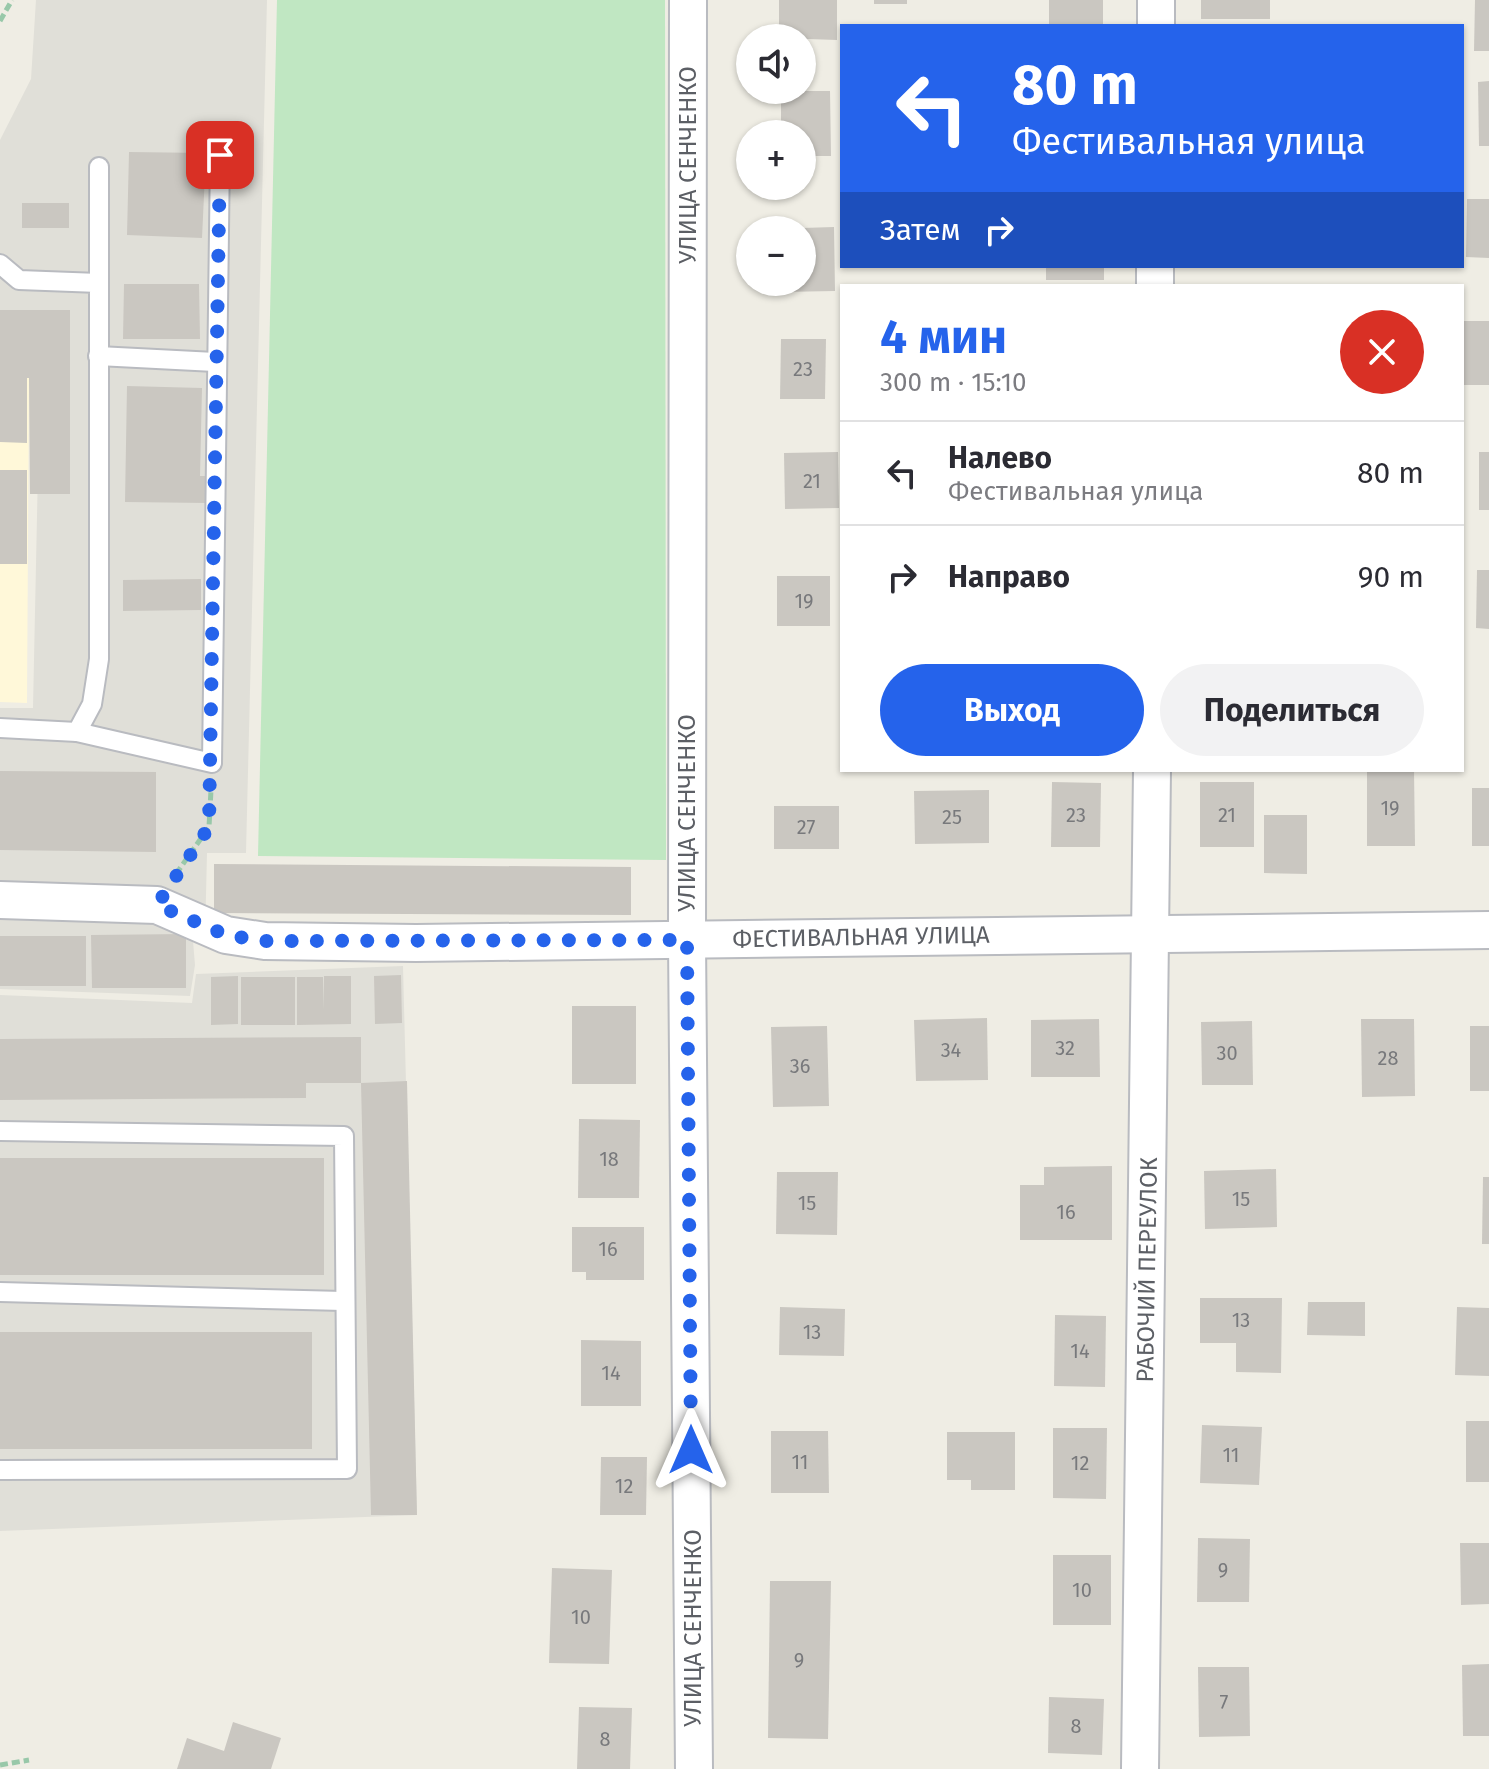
<!DOCTYPE html>
<html lang="ru">
<head>
<meta charset="utf-8">
<style>
  :root { --surface:#fff; --page:#f2f2f3; --text:#2b2b33; --muted:#7c7c81; --line:#e1e1e2; --accent:#2563eb }
  body { margin:0; font-family:"Fira Sans",sans-serif; background:var(--page); color:var(--text); height:100vh; display:flex; flex-direction:column; font-size:30px; white-space:nowrap }
  * { box-sizing:border-box; margin:0 }
  p { font-size:26px; color:var(--muted) }
  .icon { flex:none; width:44px; height:44px; fill:none; stroke:currentColor; stroke-width:2; stroke-linecap:round; stroke-linejoin:round }
  .map { position:relative; flex:1; overflow:hidden }
  .sheet { position:absolute; left:840px; top:284px; width:624px; height:488px; display:flex; flex-direction:column; background:var(--surface); border-radius:0px; box-shadow:0 2px 6px #0004 }
  .sheet>* { flex:none }
  .hud { position:absolute; left:840px; top:24px; width:624px; height:244px; border-radius:0px; box-shadow:0 2px 6px #0004; background:#2563eb; color:#fff; overflow:hidden }
  .fabs { position:absolute; left:736px; top:24px; display:grid; gap:16px }
  .fabs a { display:grid; place-items:center; width:80px; height:80px; border-radius:50%; background:var(--surface); box-shadow:0 2px 6px #0004; font-size:40px }
  .pin { position:absolute; display:grid; place-items:center; width:68px; height:68px; color:#fff; margin:-34px; border-radius:16px; box-shadow:0 4px 12px #0006 }
  .me { position:absolute; width:88px; margin:-44px; rotate:0deg; stroke-linejoin:round; filter:drop-shadow(0 0 6px #0008) }
  .turn { display:flex; align-items:center; gap:28px; height:168px; padding:0 40px; font-size:36px }
  .turn .icon { width:104px; height:104px; stroke-width:2.5 }
  .turn b { display:block; font-size:56px; line-height:68px }
  .then { display:flex; align-items:center; height:76px; padding:0 40px; background:#0003; gap:16px; font-size:30px }
  .round { display:grid; place-items:center; flex:none; width:84px; height:84px; border-radius:42px; background:var(--page) }
  .summary { display:flex; align-items:center; justify-content:space-between; height:136px; padding:0 40px }
  h1 { font-size:48px; font-weight:700; line-height:60px; color:var(--accent) }
  .button { display:flex; gap:16px; margin-top:auto; padding:16px 40px }
  .button a { flex:1; height:92px; border-radius:48px; background:var(--accent); color:#fff; font-size:32px; font-weight:700; line-height:92px; text-align:center }
  .button a+a { background:var(--page); color:var(--text) }
  ul { padding:0; list-style:none }
  li { display:flex; align-items:center; gap:24px; height:104px; padding:0 40px; border-top:2px solid var(--line) }
  li div { flex:1 }
  li b { display:block; font-size:30px }
  li em { font-style:normal }
  .map>svg:first-child { display:block }
  .commercial { fill:#fff8d9 }
  .industrial { fill:#e0dfd8 }
  .green { fill:#c0e7c2 }
  .building { fill:#cac7c1 }
  .lines { fill:none; stroke-linecap:round; stroke-linejoin:round }
  .service-casing { stroke:#b9bbc0; stroke-width:22 }
  .minor-casing { stroke:#b9bbc0; stroke-width:40 }
  .path { stroke:#98c8a9; stroke-width:5; stroke-dasharray:8 4; stroke-linecap:butt }
  .service { stroke:#fff; stroke-width:18 }
  .minor { stroke:#fff; stroke-width:36 }
  .route { stroke:#2563eb; stroke-width:14; stroke-dasharray:0 25.2 }
  .labels { text-anchor:middle; dominant-baseline:central; stroke-width:8; stroke-linejoin:round; paint-order:stroke }
  .number-label { font-size:20px; fill:#78797c }
  .street-label { font-size:24px; fill:#5c5f65; stroke:#fff }
</style>
</head>
<body>
<div class="map">
<svg width="1489" height="1769" viewBox="0 0 1489 1769">
  <rect width="100%" height="100%" fill="#efede4"/>
  <path class="commercial" d="M0,377L29,378L27,703L0,702Z"/>
  <g class="industrial">
    <path d="M36,0H267L246,853H207L205,937L193,941L195,965L190,996L0,989V708H33L40,373H0V140L31,79Z"/>
    <path d="M403,966L417,1515L0,1531V995L192,1003L196,974Z"/>
  </g>
  <path class="green" d="M277,0H665L666,860L258,856Z"/>
  <g class="building">
    <path d="M779,0H837V40L779,38Z"/>
    <rect x="874" y="0" width="33" height="4"/>
    <rect x="1049" y="0" width="54" height="26"/>
    <rect x="1201" y="0" width="69" height="19"/>
    <path d="M1475,0H1489V51H1474Z"/>
    <path d="M1489,81V146H1479L1478,82Z"/>
    <path d="M781,91H830L831,156H802V134H781Z"/>
    <path d="M129,152L206,153L202,238L127,235Z"/>
    <path d="M1467,199H1489V258L1466,257Z"/>
    <rect x="22" y="203" width="47" height="25"/>
    <path d="M834,227L835,291L781,292V282H802V228Z"/>
    <rect x="1046" y="266" width="58" height="14"/>
    <path d="M124,284H199L200,339H123Z"/>
    <path d="M0,310H70V494H30L29,378H27V443L0,442Z"/>
    <rect x="1462" y="321" width="27" height="64"/>
    <path d="M781,339H826L825,399H780Z"/>
    <path d="M127,386L202,388L200,476H208L207,503L125,502Z"/>
    <path d="M838,452L839,508L785,509L784,453Z"/>
    <rect x="1479" y="452" width="10" height="58"/>
    <rect x="0" y="470" width="27" height="94"/>
    <path d="M1477,570H1489V629L1476,628Z"/>
    <rect x="777" y="576" width="53" height="50"/>
    <path d="M201,579V610L123,611V580Z"/>
    <path d="M1367,770H1414L1415,846H1367Z"/>
    <path d="M0,771L156,772V852L0,850Z"/>
    <path d="M1052,782L1101,783L1100,847H1051Z"/>
    <rect x="1200" y="782" width="54" height="65"/>
    <rect x="1472" y="788" width="17" height="58"/>
    <path d="M989,790V843L915,844L914,791Z"/>
    <rect x="774" y="806" width="65" height="43"/>
    <path d="M1264,815H1307V874L1264,873Z"/>
    <path d="M214,864L631,867V915L214,913Z"/>
    <path d="M186,934V988H92L91,935Z"/>
    <rect x="0" y="936" width="86" height="50"/>
    <path d="M401,975L402,1023L375,1024L374,976Z"/>
    <path d="M238,976V1024L211,1025V977Z"/>
    <path d="M324,976H351V1024L297,1025V977H323L324,1010Z"/>
    <rect x="241" y="977" width="54" height="48"/>
    <rect x="572" y="1006" width="64" height="78"/>
    <path d="M987,1018L988,1080L916,1081L914,1020Z"/>
    <path d="M1099,1019L1100,1077H1031V1020Z"/>
    <path d="M1361,1019H1414L1415,1096L1362,1097Z"/>
    <path d="M1252,1021L1253,1085H1202L1201,1022Z"/>
    <path d="M827,1026L829,1106L773,1107L771,1027Z"/>
    <rect x="1470" y="1026" width="19" height="65"/>
    <path d="M361,1037V1083H306V1098L0,1100V1039Z"/>
    <path d="M407,1081L417,1515H371L361,1083Z"/>
    <path d="M579,1119L640,1120L639,1198H578Z"/>
    <rect x="0" y="1158" width="324" height="117"/>
    <path d="M1112,1166V1240H1020V1185H1044V1167Z"/>
    <path d="M1276,1169L1277,1227L1205,1229L1204,1171Z"/>
    <path d="M777,1172H838L837,1235L776,1234Z"/>
    <path d="M1483,1177H1489V1244H1482Z"/>
    <path d="M572,1227H644V1280H586V1272H572Z"/>
    <path d="M1200,1298H1282L1281,1373L1236,1372V1343H1200Z"/>
    <path d="M1308,1302H1365V1336L1307,1335Z"/>
    <path d="M780,1307L845,1309L844,1356L779,1355Z"/>
    <path d="M1457,1307L1489,1308V1376L1455,1375Z"/>
    <path d="M1055,1315L1106,1316L1105,1387L1054,1386Z"/>
    <rect x="0" y="1332" width="312" height="117"/>
    <path d="M581,1340L641,1341V1406H581Z"/>
    <rect x="1466" y="1421" width="23" height="61"/>
    <path d="M1202,1425L1262,1427L1259,1485L1200,1483Z"/>
    <path d="M1053,1428H1107L1106,1499L1053,1498Z"/>
    <path d="M771,1431H828L829,1493H771Z"/>
    <path d="M947,1432H1015V1490H971V1480H947Z"/>
    <path d="M601,1457H647L646,1515H600Z"/>
    <path d="M1198,1538L1250,1539L1249,1602H1197Z"/>
    <path d="M1460,1543H1489V1604L1461,1605Z"/>
    <rect x="1053" y="1555" width="58" height="70"/>
    <path d="M552,1568L612,1570L609,1664L549,1663Z"/>
    <path d="M770,1581H831L828,1739L768,1738Z"/>
    <path d="M1489,1664V1736H1463L1462,1665Z"/>
    <path d="M1198,1667H1249L1250,1736L1199,1737Z"/>
    <path d="M1049,1697L1104,1699L1102,1755L1048,1753Z"/>
    <path d="M579,1707L632,1708L630,1769H577Z"/>
    <path d="M233,1722L281,1738L271,1769H177L187,1738L224,1751Z"/>
  </g>
  <g class="lines">
    <g class="service-casing">
      <g id="service">
        <path d="M99,167V283"/>
        <path d="M0,264L19,280L99,283V659L92,704L77,732L0,728"/>
        <path d="M98,356L215,362"/>
        <path d="M77,732L212,763L220,155"/>
        <path d="M0,1131L344,1136L347,1469L0,1470"/>
        <path d="M0,1292L343,1301"/>
      </g>
    </g>
    <g class="minor-casing">
      <g id="minor">
        <path d="M688,0L687,940L694,1769"/>
        <path d="M1156,26V0"/>
        <path d="M1155,286V266"/>
        <path d="M0,900L157,905L226,935L265,941L416,943L1489,930"/>
        <path d="M1140,1769L1152,770"/>
      </g>
    </g>
    <g class="path">
      <path d="M0,21L12,0"/>
      <path d="M176,874L209,827L211,790"/>
      <path d="M0,1765L29,1760"/>
    </g>
    <use href="#service" class="service"/>
    <use href="#minor" class="minor"/>
  </g>
  <g class="lines">
    <path class="route" d="M220,155L209,827L157,905L226,935L265,941L687,940L691,1450"/>
  </g>
  <g class="labels">
    <g class="number-label">
      <text x="803" y="369">23</text>
      <text x="812" y="481">21</text>
      <text x="804" y="601">19</text>
      <text x="1390" y="808">19</text>
      <text x="1076" y="815">23</text>
      <text x="1227" y="815">21</text>
      <text x="952" y="817">25</text>
      <text x="806" y="827">27</text>
      <text x="1065" y="1048">32</text>
      <text x="951" y="1050">34</text>
      <text x="1227" y="1053">30</text>
      <text x="1388" y="1058">28</text>
      <text x="800" y="1066">36</text>
      <text x="609" y="1159">18</text>
      <text x="1241" y="1199">15</text>
      <text x="807" y="1203">15</text>
      <text x="1066" y="1212">16</text>
      <text x="608" y="1249">16</text>
      <text x="1241" y="1320">13</text>
      <text x="812" y="1332">13</text>
      <text x="1080" y="1351">14</text>
      <text x="611" y="1373">14</text>
      <text x="1231" y="1455">11</text>
      <text x="800" y="1462">11</text>
      <text x="1080" y="1463">12</text>
      <text x="624" y="1486">12</text>
      <text x="1223" y="1570">9</text>
      <text x="1082" y="1590">10</text>
      <text x="581" y="1617">10</text>
      <text x="799" y="1660">9</text>
      <text x="1224" y="1702">7</text>
      <text x="1076" y="1726">8</text>
      <text x="605" y="1739">8</text>
    </g>
    <g class="street-label">
      <text transform="translate(688 165) rotate(-90)">УЛИЦА СЕНЧЕНКО</text>
      <text transform="translate(687 813) rotate(-90)">УЛИЦА СЕНЧЕНКО</text>
      <text transform="translate(861 937) rotate(-1)">ФЕСТИВАЛЬНАЯ УЛИЦА</text>
      <text transform="translate(1147 1270) rotate(-89)">РАБОЧИЙ ПЕРЕУЛОК</text>
      <text transform="translate(693 1628) rotate(-90)">УЛИЦА СЕНЧЕНКО</text>
    </g>
  </g>
</svg>
<div class="fabs">
<a><svg class="icon" aria-label="sound" viewBox="0 0 24 24"><path d="M4 9h4l5-4v14l-5-4H4zM17 9q2 3 0 6"/></svg></a>
<a>+</a>
<a>−</a>
</div>
<div class="pin" style="left:220px;top:155px;background:#d93025"><svg class="icon" aria-label="arrive" viewBox="0 0 24 24"><path d="M6 21V4h12l-3 4 3 4H6"/></svg></div>
<svg class="me" style="left:691px;top:1450px" viewBox="-20 -20 40 40"><path d="M0-17L14 15 0 8-14 15z" fill="#2563eb" stroke="#fff" stroke-width="4"/></svg>
<div class="hud">
<div class="turn"><svg class="icon" aria-label="left" viewBox="0 0 24 24"><path d="M17 20v-9H6M10 6l-5 5 5 5"/></svg><div><b>80 m</b>Фестивальная улица</div></div>
<div class="then">Затем<svg class="icon" aria-label="right" viewBox="0 0 24 24"><path d="M7 20v-9h11M14 6l5 5-5 5"/></svg></div>
</div>
<section class="sheet">
<div class="summary"><div><h1>4 мин</h1><p>300 m · 15:10</p></div><a class="round" style="background:#d93025;color:#fff"><svg class="icon" aria-label="close" viewBox="0 0 24 24"><path d="M6 6l12 12M18 6L6 18"/></svg></a></div>
<ul>
<li><svg class="icon" aria-label="left" viewBox="0 0 24 24"><path d="M17 20v-9H6M10 6l-5 5 5 5"/></svg><div><b>Налево</b><p>Фестивальная улица</p></div><em>80 m</em></li>
<li><svg class="icon" aria-label="right" viewBox="0 0 24 24"><path d="M7 20v-9h11M14 6l5 5-5 5"/></svg><div><b>Направо</b></div><em>90 m</em></li>
</ul>
<div class="button"><a>Выход</a><a>Поделиться</a></div>
</section>
</div>
</body>
</html>
